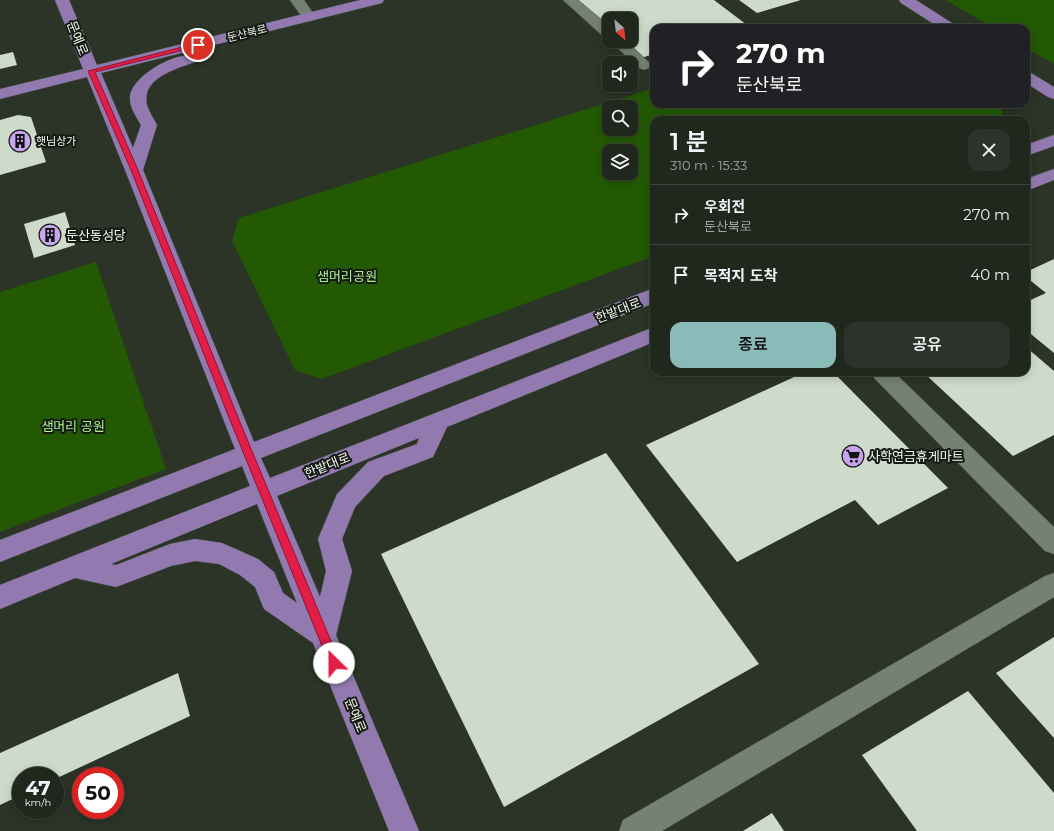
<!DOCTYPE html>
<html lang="ko">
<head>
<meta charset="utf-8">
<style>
  :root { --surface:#20271d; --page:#2d332a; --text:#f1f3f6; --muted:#a2a5a4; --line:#3d443b; --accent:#8bbbb9 }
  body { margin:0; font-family:Montserrat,"Noto Sans KR",sans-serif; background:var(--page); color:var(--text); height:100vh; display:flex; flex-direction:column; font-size:15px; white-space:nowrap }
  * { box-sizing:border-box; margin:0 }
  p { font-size:13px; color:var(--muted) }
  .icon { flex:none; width:22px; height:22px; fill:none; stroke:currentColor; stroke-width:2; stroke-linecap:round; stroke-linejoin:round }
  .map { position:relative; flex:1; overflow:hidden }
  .sheet { position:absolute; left:650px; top:116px; width:380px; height:260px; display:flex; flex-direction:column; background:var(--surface); border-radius:12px; box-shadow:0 2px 10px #0003,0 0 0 1px var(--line) }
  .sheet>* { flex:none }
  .top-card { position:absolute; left:650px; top:24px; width:380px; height:84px; border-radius:12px; box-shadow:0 2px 10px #0003,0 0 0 1px var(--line); background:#202124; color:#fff; overflow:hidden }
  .needle { width:26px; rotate:152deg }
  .buttons { position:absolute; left:602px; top:12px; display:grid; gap:8px }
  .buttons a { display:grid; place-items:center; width:36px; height:36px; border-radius:8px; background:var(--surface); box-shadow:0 2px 10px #0003,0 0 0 1px var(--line); font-size:20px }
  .speed { position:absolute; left:12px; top:767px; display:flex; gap:8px; font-size:20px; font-weight:700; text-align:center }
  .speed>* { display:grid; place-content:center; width:52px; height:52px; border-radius:50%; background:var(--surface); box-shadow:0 2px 10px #0003,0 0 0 1px var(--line); line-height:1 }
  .speed small { font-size:10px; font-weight:400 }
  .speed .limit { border:6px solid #d22; background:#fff; color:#111 }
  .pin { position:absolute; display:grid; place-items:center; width:34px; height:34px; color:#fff; margin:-17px; border:2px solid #fff; border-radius:50%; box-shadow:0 1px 4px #0007 }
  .me { position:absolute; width:44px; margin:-22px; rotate:337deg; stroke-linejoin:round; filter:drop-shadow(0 0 3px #0008) }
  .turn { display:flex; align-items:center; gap:14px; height:84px; padding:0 20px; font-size:18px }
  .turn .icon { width:52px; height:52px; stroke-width:2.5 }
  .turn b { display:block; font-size:28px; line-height:34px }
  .round { display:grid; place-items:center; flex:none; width:42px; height:42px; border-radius:12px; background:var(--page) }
  .headline { display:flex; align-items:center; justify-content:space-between; height:68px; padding:0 20px }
  h1 { font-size:24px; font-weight:600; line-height:30px }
  .action { display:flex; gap:8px; margin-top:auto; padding:8px 20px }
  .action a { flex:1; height:46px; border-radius:12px; background:var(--accent); color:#111; font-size:16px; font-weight:600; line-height:46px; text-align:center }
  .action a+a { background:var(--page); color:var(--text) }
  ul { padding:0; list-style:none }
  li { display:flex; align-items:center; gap:12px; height:60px; padding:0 20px; border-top:1px solid var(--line) }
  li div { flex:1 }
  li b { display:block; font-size:15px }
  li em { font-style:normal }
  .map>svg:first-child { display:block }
  .green { fill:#235903; fill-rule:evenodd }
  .building { fill:#cedaca }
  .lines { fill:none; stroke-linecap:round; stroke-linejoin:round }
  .minor-casing { stroke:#485145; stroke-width:1 }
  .major-casing { stroke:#485145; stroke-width:1 }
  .minor { fill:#758171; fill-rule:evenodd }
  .major { fill:#927ab0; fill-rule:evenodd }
  .route { fill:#e11d48; stroke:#92132f }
  .labels { text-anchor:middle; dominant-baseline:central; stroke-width:4; stroke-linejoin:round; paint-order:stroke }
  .far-street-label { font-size:11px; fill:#f1f7ee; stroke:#161a14 }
  .far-poi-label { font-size:11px; fill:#f1f7ee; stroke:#161a14; text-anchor:start }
  .street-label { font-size:13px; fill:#f1f7ee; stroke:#161a14 }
  .poi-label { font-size:13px; fill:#f1f7ee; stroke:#161a14; text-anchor:start }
  .park-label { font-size:13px; fill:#a8f48b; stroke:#161a14 }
</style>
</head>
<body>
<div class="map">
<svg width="1054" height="831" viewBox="0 0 1054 831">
  <rect width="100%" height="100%" fill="#2b3427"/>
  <g class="green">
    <path d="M946,0H1054V64L1026,48V28H993Z"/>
    <path d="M654,88V104H993L1002,110L1004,120H654V256L322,379L295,370L232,241L239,218ZM609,107H631V129H609ZM609,151H631V173H609Z"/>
    <path d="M96,262L166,469L0,532V292Z"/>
  </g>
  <g class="building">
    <path d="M574,0H714L747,25L737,28H654V54L641,58L621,41H631V19H609V30Z"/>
    <path d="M739,0H801L757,13Z"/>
    <path d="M13,52L17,65L0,69V55Z"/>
    <path d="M18,115L31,117L46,162L0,175V120Z"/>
    <path d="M65,212L75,245L34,258L24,224Z"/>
    <path d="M1054,259V353L1026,330V302L1046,293L1026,277V272Z"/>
    <path d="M1026,347L1054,371V435L1013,456L923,372H1026Z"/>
    <path d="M805,372H833L948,488L878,525L855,500L737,562L646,445Z"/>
    <path d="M606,453L759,664L504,807L381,554Z"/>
    <path d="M1054,637V738L996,673Z"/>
    <path d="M178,673L190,716L55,779V776H21V795L0,805V753Z"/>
    <path d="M968,691L1054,793V831H917L862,755Z"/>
    <path d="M772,813L784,831H743Z"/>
  </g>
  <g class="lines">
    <g class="minor-casing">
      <g id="minor">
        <path d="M290,0H304L316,17L314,20L309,21L304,20Z"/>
        <path d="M563,0H578L609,26V38L604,37Z"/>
        <path d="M610,41H626L652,65L649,68L644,70L639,68Z"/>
        <path d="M870,372H894L1054,527V554L1045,551L874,378Z"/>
        <path d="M1054,573V597L662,831H619L623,820L1045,576Z"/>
      </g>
    </g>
    <g class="major-casing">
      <g id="major">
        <path d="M55,0H69L97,65L360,0H384L382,3L101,73L133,148L141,125C136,116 129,107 130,96C133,75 177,51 195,56L198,59L195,62C176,69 141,78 147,105C149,112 154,119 157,125L143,170L254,442L654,288V303L261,458L270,478L654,327V342L447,427L433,457L384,476L355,507L342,539L352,571L336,635L419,831H389L313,643L264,609L255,587L240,575L219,564L195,561L171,566L116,587L75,578L0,609V585L250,486L242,466L0,562V540L235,449L125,170L87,77L0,99V89L83,69ZM419,438L417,444L368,462L337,494L318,539L326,571L320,597L277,496ZM257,504L297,603L283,593L274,572L258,559L222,543L195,539L170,544L116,565L111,564Z"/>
        <path d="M899,0H916L955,25L957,28H940L901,3Z"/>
        <path d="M1026,71L1031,73L1054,87V99L1048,97L1026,83Z"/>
        <path d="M1054,135V146L1026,156V145Z"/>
        <path d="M1054,169V180L1026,191V179Z"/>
      </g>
    </g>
    <use href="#minor" class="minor"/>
    <use href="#major" class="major"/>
  </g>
  <path class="route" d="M198,43L200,44V46L95,72L138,170L237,415L340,663L338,667L334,669L330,667L329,663L228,415L131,170L88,71Z"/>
  <defs>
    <g id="building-disc" transform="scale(1.15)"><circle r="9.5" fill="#c8a6ef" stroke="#161a14"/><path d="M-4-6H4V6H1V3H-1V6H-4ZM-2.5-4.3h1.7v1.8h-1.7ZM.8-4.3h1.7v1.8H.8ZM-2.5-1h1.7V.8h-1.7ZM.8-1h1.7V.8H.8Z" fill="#111"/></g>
    <g id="supermarket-disc" transform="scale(1.15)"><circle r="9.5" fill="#c8a6ef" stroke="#161a14"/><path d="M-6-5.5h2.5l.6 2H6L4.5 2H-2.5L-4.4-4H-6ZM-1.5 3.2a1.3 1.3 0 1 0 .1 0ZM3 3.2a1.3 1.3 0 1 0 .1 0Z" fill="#111"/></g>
  </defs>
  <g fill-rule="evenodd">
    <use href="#building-disc" x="20" y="141"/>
    <use href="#building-disc" x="50" y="235"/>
    <use href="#supermarket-disc" x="853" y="456"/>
  </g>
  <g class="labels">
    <g class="far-street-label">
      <text transform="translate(247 33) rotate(-14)">둔산북로</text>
    </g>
    <g class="far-poi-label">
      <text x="36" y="141">햇님상가</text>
    </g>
    <g class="street-label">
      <text transform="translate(78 38) rotate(68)">문예로</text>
      <text transform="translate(618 310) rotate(-21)">한밭대로</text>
      <text transform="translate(327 465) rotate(-22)">한밭대로</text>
      <text transform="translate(356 715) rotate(68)">문예로</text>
    </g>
    <g class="poi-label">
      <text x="66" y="235">둔산동성당</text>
      <text x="868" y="456">사학연금휴게마트</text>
    </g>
    <g class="park-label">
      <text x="347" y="276">샘머리공원</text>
      <text x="73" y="426">샘머리 공원</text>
    </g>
  </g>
</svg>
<div class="buttons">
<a><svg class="needle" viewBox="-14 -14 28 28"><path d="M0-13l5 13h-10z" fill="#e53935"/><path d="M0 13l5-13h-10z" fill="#a2a5a4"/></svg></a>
<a><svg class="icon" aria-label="sound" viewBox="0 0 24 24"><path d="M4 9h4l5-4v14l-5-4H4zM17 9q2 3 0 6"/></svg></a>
<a><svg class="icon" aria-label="search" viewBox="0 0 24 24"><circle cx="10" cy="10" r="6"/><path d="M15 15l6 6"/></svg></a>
<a><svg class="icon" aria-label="layers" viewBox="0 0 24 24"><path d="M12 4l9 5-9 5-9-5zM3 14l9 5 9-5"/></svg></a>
</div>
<div class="speed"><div>47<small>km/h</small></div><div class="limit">50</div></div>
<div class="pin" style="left:198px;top:45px;background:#d93025"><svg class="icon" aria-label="arrive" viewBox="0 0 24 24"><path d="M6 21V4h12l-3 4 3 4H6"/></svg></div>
<svg class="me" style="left:334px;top:663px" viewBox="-20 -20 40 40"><circle r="19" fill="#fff"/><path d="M0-13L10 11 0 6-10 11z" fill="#e11d48"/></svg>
<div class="top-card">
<div class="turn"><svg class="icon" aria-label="right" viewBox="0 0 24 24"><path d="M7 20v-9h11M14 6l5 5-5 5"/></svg><div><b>270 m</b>둔산북로</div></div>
</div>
<section class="sheet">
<div class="headline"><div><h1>1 분</h1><p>310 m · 15:33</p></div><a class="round"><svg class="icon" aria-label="close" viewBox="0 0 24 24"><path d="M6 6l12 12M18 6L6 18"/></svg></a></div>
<ul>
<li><svg class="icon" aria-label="right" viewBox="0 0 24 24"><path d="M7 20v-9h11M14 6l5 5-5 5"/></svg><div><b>우회전</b><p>둔산북로</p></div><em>270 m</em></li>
<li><svg class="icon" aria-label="arrive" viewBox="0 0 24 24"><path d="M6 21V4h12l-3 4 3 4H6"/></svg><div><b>목적지 도착</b></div><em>40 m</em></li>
</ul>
<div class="action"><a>종료</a><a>공유</a></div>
</section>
</div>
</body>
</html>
